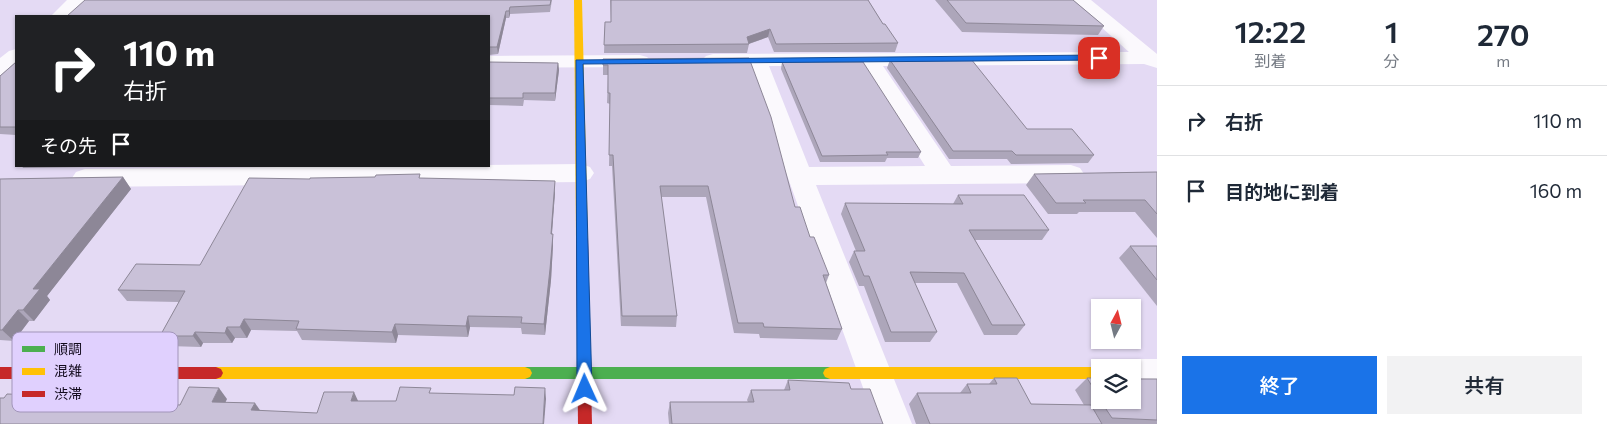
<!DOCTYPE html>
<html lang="ja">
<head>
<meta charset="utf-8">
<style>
  :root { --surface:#fff; --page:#f2f2f3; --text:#1f2937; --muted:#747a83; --line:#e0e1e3; --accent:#1a73e8 }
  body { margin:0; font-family:Commissioner,"Noto Sans JP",sans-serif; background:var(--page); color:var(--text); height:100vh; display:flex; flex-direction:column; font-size:19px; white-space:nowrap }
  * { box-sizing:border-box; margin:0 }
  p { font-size:16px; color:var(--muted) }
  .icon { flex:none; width:28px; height:28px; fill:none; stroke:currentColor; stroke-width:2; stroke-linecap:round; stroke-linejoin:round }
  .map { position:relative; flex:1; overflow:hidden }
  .side { display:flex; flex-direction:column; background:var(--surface); width:450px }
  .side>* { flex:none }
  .hud { position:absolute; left:15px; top:15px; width:475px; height:152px; border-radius:0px; box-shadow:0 1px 4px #0004; background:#202124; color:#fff; overflow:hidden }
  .needle { width:32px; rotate:7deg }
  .fabs { position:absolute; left:1091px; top:299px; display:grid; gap:10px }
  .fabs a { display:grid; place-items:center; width:50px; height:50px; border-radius:0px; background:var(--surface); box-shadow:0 1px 4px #0004; font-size:25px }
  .pin { position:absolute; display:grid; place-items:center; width:42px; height:42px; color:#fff; margin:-21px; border-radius:10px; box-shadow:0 2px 8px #0006 }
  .me { position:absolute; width:55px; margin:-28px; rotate:359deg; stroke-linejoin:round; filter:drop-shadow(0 0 4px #0008) }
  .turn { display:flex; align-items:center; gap:18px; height:105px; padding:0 25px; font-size:22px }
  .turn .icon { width:65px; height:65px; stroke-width:2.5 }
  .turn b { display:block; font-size:35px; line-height:42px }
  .then { display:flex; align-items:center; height:48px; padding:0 25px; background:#0003; gap:10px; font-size:19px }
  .eta { display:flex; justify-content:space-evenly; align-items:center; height:85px; text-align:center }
  .eta b { font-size:30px; font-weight:600; line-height:35px }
  .cta { display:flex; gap:10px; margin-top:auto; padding:10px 25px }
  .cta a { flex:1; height:58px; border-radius:0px; background:var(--accent); color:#fff; font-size:20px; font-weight:600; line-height:58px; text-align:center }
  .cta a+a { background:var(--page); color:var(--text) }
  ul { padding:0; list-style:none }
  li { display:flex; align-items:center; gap:15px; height:70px; padding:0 25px; border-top:1px solid var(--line) }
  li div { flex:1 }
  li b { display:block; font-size:19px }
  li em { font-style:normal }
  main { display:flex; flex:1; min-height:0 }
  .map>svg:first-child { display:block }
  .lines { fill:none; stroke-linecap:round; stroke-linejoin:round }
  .street { fill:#fbf9fd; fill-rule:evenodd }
  .fast { fill:#4caf50; fill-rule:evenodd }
  .slow { fill:#ffc107; fill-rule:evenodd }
  .jam { fill:#c62828; fill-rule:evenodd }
  .wall { fill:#ada6ba }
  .shaded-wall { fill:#8d8797 }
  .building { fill:#c9c1d8; stroke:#8d8797 }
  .route { fill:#1a73e8; stroke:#114b97 }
  .key { fill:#e0d0fe; stroke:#a295ba; stroke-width:1 }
  .key-label { font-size:14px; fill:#120a1d }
</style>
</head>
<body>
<main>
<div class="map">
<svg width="1157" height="424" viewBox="0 0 1157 424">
  <rect width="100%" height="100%" fill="#e4daf4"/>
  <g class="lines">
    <g class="street">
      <path d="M67,0H87L71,16H51Z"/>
      <path d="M1071,0H1091L1157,54V68L1144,64L883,66L951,166L1071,165L1080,168L1084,174L1080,180L1071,183L816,185L912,424H876L748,66H713L706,64L702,60L706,56L713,54L1129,52ZM769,66H862L925,166L809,167Z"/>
      <path d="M16,49V66L8,74L0,75V58L9,51Z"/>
      <path d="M640,55L647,57L651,61L647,65L640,67L489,68V56Z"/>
      <path d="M581,164L590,167L594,173L590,179L581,182L85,187L76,184L72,178L76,172L85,169Z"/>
      <path d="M1132,359H1157V389H1132V368H1118L1120,363Z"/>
    </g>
    <path class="fast" d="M525,367H830L835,369L837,373L835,377L830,379H525L520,377L518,373L520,369Z"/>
    <g class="slow">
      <path d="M574,0H582L588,239L586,242H578L576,239Z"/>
      <path d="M216,367H525L530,369L532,373L530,377L525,379H216L211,377L209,373L211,369Z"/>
      <path d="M830,367H1100L1102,368H1100V379H830L825,377L823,373L825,369Z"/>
    </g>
    <g class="jam">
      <path d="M582,235L586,236L588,239L592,424H578L576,239L578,236Z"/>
      <path d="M0,367H216L221,369L223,373L221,377L216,379H0Z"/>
    </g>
  </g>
  <g class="wall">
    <path d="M85,0H552L550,12L510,14L509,18H506L498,54L489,55V16Z"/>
    <path d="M610,0H868L883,24L898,43L895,52H774L768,37L749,44L747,53H604L605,22H611Z"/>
    <path d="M935,0H1073L1104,26L1098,35L962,32Z"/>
    <path d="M603,59L795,207L829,275L826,283L842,329L837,340L760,338L759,334L734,333L706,197H661L677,316L676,327L621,326L612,166H609L610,104L607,103L608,75H603Z"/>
    <path d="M890,60L1027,129L1094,155L1088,163L1011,164L1007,159H949L887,68Z"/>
    <path d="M16,62V135L0,134V76Z"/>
    <path d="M489,62L558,63L559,70L555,101L524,100L523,106L489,105Z"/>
    <path d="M782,62L921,152L918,158H887L885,162H820L781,69Z"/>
    <path d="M22,166H148L23,168Z"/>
    <path d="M1157,172V238L1135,212H1079L1077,214H1048L1026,185L1034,174Z"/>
    <path d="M123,177L131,189L47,296L50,300L34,321H29L14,341L0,340V179Z"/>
    <path d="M421,178L555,192L552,234H553V245L551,280L545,335L522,334L521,328L470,327L468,337L398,335L396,343L302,340L297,331L251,330L247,338H235L232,343H203L201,347L168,346L160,336L179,302L127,301L118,290L200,265L310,179Z"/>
    <path d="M958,195L1049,230L1042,240H975L1025,325L1017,335H984L957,283H914L937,332L930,342H885L864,286H859L849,262L854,251H856L841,214L845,203L953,204Z"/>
    <path d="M1130,246H1157V306L1119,258Z"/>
    <path d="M994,378L1031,404L1084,405L1075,390L1087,378L1157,379V424H916L909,404L917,393H960L967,384H989Z"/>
    <path d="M788,380L851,389L883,424H669L668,413L670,402H748L747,400L751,390H784Z"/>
  </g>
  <g class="shaded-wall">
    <path d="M510,7V14L509,18V11Z"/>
    <path d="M506,11V18L498,54L497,47Z"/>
    <path d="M770,29L768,37L748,44L747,37Z"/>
    <path d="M558,63L559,70L555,101V93Z"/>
    <path d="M123,177L131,189L47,296L50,300L34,321L23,310L33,289Z"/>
    <path d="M555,181V192L551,245V234Z"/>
    <path d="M553,234V245L551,280L545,335L544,324Z"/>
    <path d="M18,310L29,321L14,341L2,330Z"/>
    <path d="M468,316L470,327L468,337L466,326Z"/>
    <path d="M244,319L251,330L247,338L240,327Z"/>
    <path d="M395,324L398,335L396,343L392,332Z"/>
    <path d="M227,327L235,338L232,343L225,333Z"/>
    <path d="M195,332L203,343L201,347L193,336Z"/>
    <path d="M219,388L227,399L221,412L212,402Z"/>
    <path d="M545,388L546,399L544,424H543Z"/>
    <path d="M354,392L359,403L351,401Z"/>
    <path d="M135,395L145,406L131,402Z"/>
    <path d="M255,403L262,413L251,410Z"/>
  </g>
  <g class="building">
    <path d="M85,0H551L550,5L510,7L509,11H506L497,47H489V16H67Z"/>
    <path d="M611,0H868L883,24H885L898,43L776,44L770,29L747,37L749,44L604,45L605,22H611Z"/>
    <path d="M947,0H1073L1104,26L966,23Z"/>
    <path d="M749,58L771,117L795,207H800L810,237H814L829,275H823L842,329L764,327L763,323H738L708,186H660L677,316H622L613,155H609L610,93H608V65H603V59Z"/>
    <path d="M971,59L1027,129H1072L1094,155H1016L1012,151H953L890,60Z"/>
    <path d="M16,62V127H0V76Z"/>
    <path d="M489,62L558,63L555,93H523V98H489Z"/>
    <path d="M782,62H863L921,152H886L888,155L822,156Z"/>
    <path d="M1157,172V214L1145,200H1083L1086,203H1056L1034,174Z"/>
    <path d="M420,174L419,178L555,181L551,234H553L550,269L544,324L521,323L522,317L468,316L466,326L395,324L392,332L296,329L299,321L244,319L240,327H227L225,333L195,332L193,336H160L185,291L118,290L136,264L200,265L249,178L310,179V178L375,177L376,175Z"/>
    <path d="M123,177L33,289H40L23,310H18L2,330H0V179Z"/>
    <path d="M958,195H1024L1049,230H969L1025,325H992L964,273L910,272L937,332H891L869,276H864L854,251H865L845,203L963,204Z"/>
    <path d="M1130,246H1157V280Z"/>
    <path d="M994,378H1017L1031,404L1091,405L1102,424H930L917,393H971L967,384H997Z"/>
    <path d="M1087,378H1100V399Z"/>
    <path d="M1132,379H1157V420L1112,418L1100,400H1132Z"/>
    <path d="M788,380L849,383L851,389H870L883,424H672L670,402H754L751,390H790Z"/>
    <path d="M189,387L219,388L212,402L255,403L251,410L317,413L324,392H354L351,401H396L400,387L431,388L429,393L514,395L515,387L545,388L543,424H0V398H4L7,394L104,397L106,395H135L131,402L180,405Z"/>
  </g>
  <path class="route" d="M1099,55L1102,56V60L583,64L592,389L590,394L585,396L579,394L577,389L576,60Z"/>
  <rect x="12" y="332" width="166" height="80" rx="8" class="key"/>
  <rect x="22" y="346" width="23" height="6" fill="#4caf50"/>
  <rect x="22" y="368" width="23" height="7" fill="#ffc107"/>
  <rect x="22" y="391" width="23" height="6" fill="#c62828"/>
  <g class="key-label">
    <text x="54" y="354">順調</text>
    <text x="54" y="376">混雑</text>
    <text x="54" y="399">渋滞</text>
  </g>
</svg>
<div class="fabs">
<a><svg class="needle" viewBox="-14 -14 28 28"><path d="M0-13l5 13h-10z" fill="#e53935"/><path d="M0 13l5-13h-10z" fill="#747a83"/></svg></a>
<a><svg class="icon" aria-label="layers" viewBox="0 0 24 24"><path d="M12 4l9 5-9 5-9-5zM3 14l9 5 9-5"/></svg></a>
</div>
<div class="pin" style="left:1099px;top:58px;background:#d93025"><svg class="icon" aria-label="arrive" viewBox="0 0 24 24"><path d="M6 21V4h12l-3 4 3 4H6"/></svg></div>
<svg class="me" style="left:585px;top:389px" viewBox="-20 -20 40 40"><path d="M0-17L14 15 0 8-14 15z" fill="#1a73e8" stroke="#fff" stroke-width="4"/></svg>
<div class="hud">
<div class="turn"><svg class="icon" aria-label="right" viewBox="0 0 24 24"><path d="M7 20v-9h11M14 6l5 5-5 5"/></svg><div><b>110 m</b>右折</div></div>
<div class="then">その先<svg class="icon" aria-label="arrive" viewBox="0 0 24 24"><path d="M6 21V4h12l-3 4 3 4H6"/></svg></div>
</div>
</div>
<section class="side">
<div class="eta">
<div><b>12:22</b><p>到着</p></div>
<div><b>1</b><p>分</p></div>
<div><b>270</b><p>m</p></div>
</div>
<ul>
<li><svg class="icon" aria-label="right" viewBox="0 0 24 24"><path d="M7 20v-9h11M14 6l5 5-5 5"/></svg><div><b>右折</b></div><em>110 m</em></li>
<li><svg class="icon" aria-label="arrive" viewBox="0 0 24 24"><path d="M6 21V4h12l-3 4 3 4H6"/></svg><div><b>目的地に到着</b></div><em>160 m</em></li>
</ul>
<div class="cta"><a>終了</a><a>共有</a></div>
</section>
</main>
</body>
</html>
